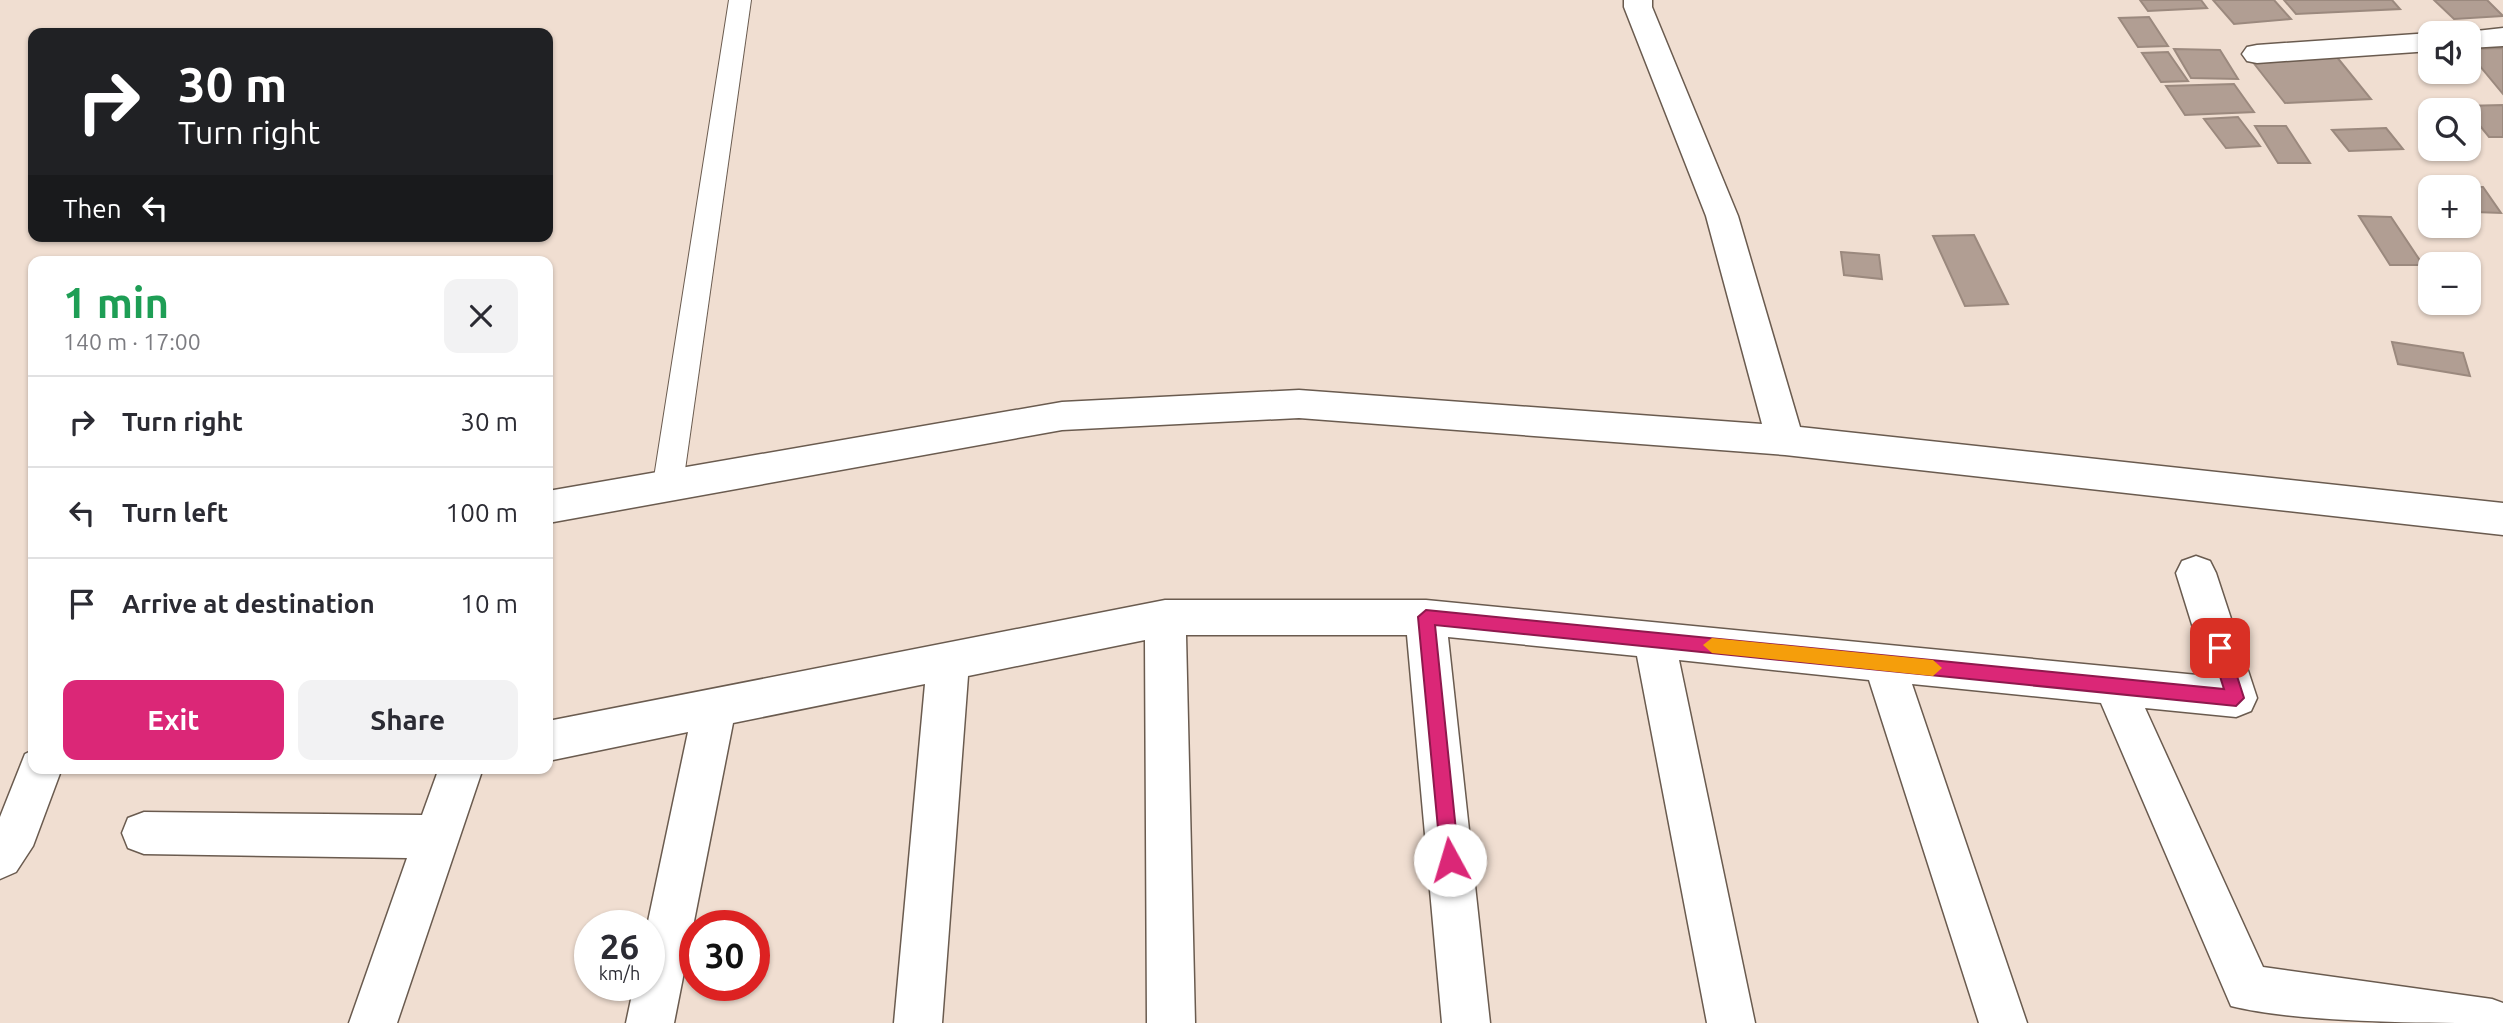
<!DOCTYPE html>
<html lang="en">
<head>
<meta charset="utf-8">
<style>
  :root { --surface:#fff; --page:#f2f2f3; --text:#2b2b33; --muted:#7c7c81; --line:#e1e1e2; --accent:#db2777 }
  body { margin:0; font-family:Ubuntu,sans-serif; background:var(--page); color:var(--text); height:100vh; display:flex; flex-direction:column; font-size:26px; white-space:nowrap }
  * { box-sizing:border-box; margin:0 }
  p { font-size:23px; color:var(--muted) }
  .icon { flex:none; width:38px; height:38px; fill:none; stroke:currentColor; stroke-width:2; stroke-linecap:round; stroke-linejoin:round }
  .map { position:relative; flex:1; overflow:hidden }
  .drawer { position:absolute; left:28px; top:256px; width:525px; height:518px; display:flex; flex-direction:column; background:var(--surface); border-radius:14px; box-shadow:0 2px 5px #0004 }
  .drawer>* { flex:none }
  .hud { position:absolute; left:28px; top:28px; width:525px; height:214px; border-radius:14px; box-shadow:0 2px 5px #0004; background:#202124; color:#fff; overflow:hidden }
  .fabs { position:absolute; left:2418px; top:21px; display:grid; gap:14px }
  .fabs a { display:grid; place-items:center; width:63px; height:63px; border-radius:14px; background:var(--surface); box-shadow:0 2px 5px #0004; font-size:35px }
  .speed { position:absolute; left:574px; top:910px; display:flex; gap:14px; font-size:35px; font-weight:700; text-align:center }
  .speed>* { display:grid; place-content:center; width:91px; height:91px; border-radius:50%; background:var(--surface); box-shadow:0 2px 5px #0004; line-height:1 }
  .speed small { font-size:18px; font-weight:400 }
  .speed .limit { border:10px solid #d22; background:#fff; color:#111 }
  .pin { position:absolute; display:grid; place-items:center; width:60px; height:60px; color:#fff; margin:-30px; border-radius:14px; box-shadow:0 4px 10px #0006 }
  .me { position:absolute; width:77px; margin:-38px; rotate:354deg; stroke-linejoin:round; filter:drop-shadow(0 0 5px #0008) }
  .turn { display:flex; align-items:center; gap:24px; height:147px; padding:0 35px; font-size:32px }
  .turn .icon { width:91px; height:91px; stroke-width:2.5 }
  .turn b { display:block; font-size:49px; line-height:60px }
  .then { display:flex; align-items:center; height:66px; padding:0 35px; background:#0003; gap:14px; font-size:26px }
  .round { display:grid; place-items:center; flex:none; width:74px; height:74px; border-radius:14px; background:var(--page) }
  .head { display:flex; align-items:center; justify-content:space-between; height:119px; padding:0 35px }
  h1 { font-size:42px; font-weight:700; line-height:52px; color:#1e9e55 }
  .button { display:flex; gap:14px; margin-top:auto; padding:14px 35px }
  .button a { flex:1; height:80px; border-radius:14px; background:var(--accent); color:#fff; font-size:28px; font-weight:700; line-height:80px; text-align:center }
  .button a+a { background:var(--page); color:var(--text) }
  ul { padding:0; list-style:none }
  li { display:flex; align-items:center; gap:21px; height:91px; padding:0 35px; border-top:2px solid var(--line) }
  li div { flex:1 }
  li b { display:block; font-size:26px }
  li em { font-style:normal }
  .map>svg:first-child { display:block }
  .building { fill:#b19e93; stroke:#9b897e; stroke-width:2 }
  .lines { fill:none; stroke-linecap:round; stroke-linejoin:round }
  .service-casing { stroke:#6a5b4f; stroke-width:2 }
  .minor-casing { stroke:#6a5b4f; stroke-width:3 }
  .service { fill:#fff; fill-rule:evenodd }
  .minor { fill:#fff; fill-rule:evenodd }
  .route { fill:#db2777; stroke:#8e194d; stroke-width:2 }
  .slow { fill:#f59e0b }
</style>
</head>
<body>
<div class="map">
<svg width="2503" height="1023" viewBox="0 0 2503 1023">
  <rect width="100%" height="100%" fill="#f0ded1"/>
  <g class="building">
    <path d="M2140,0H2201L2207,8L2148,11Z"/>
    <path d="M2213,0H2274L2291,19L2234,24Z"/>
    <path d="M2284,0H2392L2400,9L2296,14Z"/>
    <path d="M2434,0H2487L2503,16L2454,19Z"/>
    <path d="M2149,17L2168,46L2138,47L2119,18Z"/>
    <path d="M2503,48V94L2469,53V49Z"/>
    <path d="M2174,49L2220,50L2238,79L2191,78Z"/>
    <path d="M2168,52L2188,81L2161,82L2142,53Z"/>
    <path d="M2336,56L2371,99L2285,103L2252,61Z"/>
    <path d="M2234,84L2254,112L2185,115L2166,86Z"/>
    <path d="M2503,105V137H2489L2464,106Z"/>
    <path d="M2238,117L2260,146L2226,148L2204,119Z"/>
    <path d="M2255,126H2286L2310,163H2278Z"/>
    <path d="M2386,128L2403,149L2349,151L2332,130Z"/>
    <path d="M2469,187H2483L2501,213L2475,212L2469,203Z"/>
    <path d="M2359,216L2391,217L2423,265H2390Z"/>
    <path d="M1974,235L2008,304L1965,306L1933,236Z"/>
    <path d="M1841,252L1879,255L1882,279L1844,275Z"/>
    <path d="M2392,342L2463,353L2470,376L2398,364Z"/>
  </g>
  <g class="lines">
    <g class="service-casing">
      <path id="service" d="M729,0H751L683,484L678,492L668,496L658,492L653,484Z"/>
    </g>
    <g class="minor-casing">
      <g id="minor">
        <path d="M1624,0H1652V7L1738,216L1800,427L2503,503V535L1785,455L1299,418L1062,430L548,523V491L1062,402L1299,390L1762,424L1706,216L1624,7Z"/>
        <path d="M2503,28V46L2469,48V33H2458Z"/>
        <path d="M2431,33V51L2257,63L2247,61L2242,54L2247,47L2257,45Z"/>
        <path d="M2196,556L2210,561L2216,573L2257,698L2251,711L2236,717L2145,708L2263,967L2492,999L2503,1003V1023C2427,1023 2299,1023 2231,1006L2101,703L1912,684L2027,1023H1979L1869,680L1679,660L1755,1023H1707L1637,656L1448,637L1490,1023H1442L1407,635H1186L1195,1023H1147L1145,640L968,676L942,1023H894L925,684L733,723L674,1023H626L634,985H649V926H647L688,732L548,761V721L1165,600H1426L2208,676L2176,573L2182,561Z"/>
        <path d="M33,750V768H62L33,846L16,872L0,879V817L25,754Z"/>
        <path d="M439,768H483L397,1023H349L407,858L144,854L128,848L122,833L128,818L144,812L422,815Z"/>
      </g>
    </g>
    <use href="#service" class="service"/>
    <use href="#minor" class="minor"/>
  </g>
  <path class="route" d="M1426,610L2224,689L2211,648L2220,641L2228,648L2244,698L2236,706L1435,625L1459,860L1456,867L1450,869L1443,867L1441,860L1418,617Z"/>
  <path class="slow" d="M1712,638L1933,660L1942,668L1933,676L1712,653L1703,645Z"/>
</svg>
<div class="fabs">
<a><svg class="icon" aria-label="sound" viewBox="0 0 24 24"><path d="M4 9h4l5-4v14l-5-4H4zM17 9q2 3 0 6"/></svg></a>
<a><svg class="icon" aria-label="search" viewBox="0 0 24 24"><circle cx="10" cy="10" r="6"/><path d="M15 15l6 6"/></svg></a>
<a>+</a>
<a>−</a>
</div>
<div class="speed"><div>26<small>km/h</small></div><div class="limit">30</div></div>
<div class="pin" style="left:2220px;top:648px;background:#d93025"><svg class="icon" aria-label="arrive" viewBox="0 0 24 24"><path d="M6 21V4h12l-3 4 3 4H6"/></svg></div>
<svg class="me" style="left:1450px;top:860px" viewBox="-20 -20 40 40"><circle r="19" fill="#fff"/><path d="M0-13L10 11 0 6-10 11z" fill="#db2777"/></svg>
<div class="hud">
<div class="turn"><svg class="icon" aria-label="right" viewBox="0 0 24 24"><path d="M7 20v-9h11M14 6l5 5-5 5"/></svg><div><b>30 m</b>Turn right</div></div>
<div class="then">Then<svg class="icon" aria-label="left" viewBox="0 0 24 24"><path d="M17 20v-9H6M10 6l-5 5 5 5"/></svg></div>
</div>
<section class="drawer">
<div class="head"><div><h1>1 min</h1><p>140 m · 17:00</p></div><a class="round"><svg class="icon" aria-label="close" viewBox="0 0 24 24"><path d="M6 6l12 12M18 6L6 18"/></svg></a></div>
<ul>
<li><svg class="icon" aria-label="right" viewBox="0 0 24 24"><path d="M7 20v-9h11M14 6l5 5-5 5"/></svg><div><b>Turn right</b></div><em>30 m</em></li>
<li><svg class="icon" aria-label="left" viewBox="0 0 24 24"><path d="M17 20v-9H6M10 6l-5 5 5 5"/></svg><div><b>Turn left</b></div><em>100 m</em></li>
<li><svg class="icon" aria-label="arrive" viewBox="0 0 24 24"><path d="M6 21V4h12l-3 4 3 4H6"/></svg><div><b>Arrive at destination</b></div><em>10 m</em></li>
</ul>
<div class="button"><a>Exit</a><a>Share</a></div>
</section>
</div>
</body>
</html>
